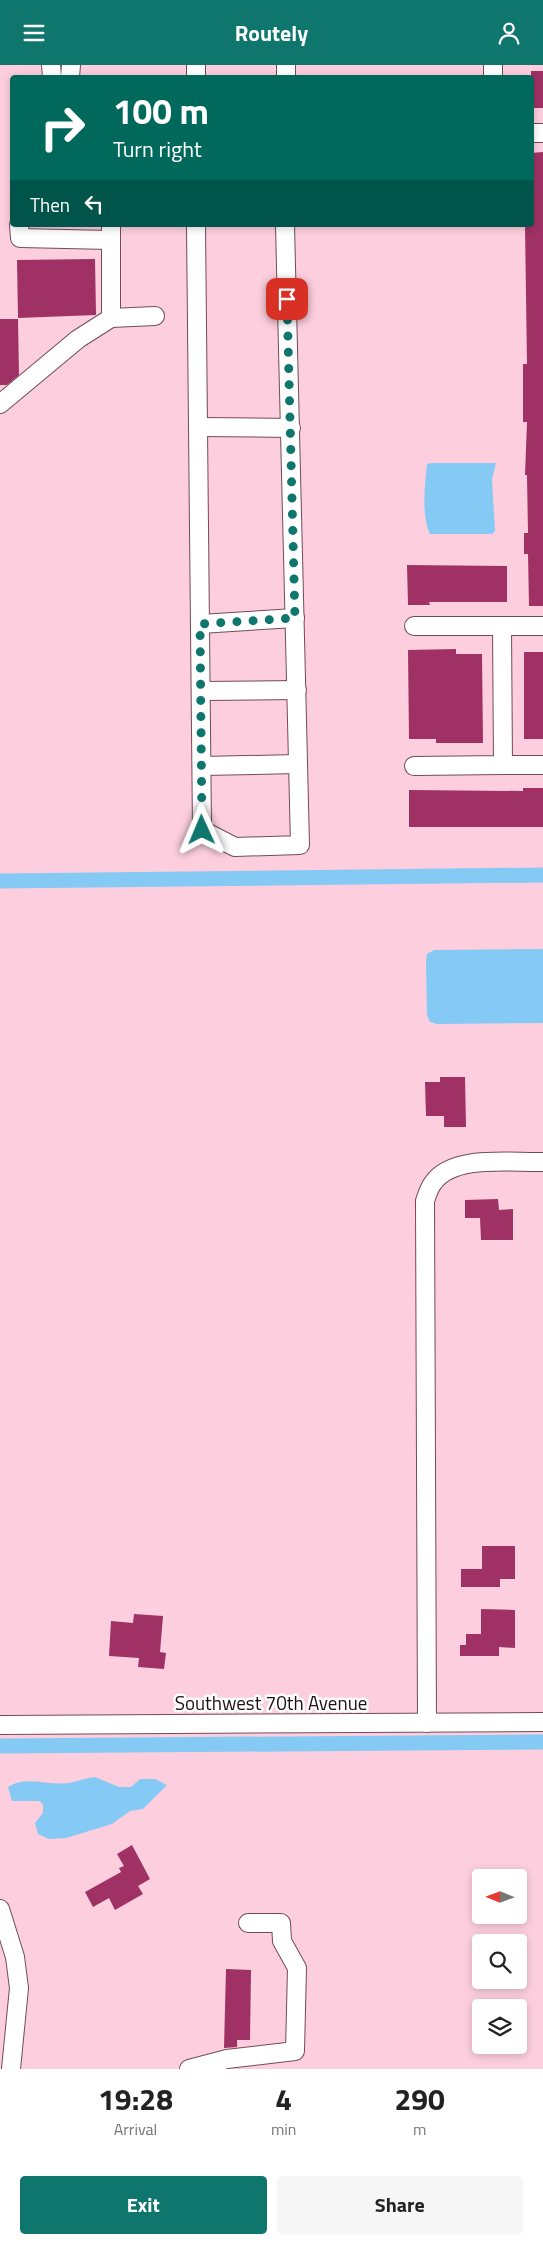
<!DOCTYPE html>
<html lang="en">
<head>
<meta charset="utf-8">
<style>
  :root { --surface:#fff; --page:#f6f6f6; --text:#222; --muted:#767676; --accent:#0f766e }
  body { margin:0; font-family:"Titillium Web",sans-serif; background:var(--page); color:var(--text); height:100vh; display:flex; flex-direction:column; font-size:19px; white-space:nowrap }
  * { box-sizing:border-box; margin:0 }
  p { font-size:16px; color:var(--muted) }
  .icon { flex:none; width:28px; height:28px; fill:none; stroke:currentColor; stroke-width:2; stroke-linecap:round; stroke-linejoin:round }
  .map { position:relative; height:2004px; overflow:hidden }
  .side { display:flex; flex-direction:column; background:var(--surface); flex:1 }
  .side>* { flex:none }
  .hud { position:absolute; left:10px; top:10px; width:524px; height:152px; border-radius:5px; box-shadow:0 2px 8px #0003; background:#00695c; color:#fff; overflow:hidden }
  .needle { width:32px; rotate:271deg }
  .buttons { position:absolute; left:472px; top:1804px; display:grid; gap:10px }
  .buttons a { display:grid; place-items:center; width:55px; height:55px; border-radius:5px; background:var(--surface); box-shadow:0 2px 8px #0003; font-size:25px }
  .pin { position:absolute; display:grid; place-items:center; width:42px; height:42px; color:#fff; margin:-21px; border-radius:10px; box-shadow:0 2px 8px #0006 }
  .me { position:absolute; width:55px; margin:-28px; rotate:359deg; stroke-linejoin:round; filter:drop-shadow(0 0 4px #0008) }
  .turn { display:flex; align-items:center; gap:18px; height:105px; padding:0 20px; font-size:22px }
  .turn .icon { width:65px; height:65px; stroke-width:2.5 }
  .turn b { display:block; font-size:35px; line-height:42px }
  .then { display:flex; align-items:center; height:48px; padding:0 20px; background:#0003; gap:10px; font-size:19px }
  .eta { display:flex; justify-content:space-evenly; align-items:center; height:85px; text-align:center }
  .eta b { font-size:30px; font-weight:700; line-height:35px }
  .button { display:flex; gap:10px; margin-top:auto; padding:10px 20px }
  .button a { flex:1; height:58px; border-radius:5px; background:var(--accent); color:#fff; font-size:20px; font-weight:700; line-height:58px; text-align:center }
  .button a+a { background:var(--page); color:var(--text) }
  header { display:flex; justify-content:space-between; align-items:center; height:65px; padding:0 20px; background:var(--accent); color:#fff; font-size:22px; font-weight:700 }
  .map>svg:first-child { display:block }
  .water { fill:#84caf4 }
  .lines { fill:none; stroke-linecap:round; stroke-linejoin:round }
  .canal { stroke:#84caf4; stroke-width:15 }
  .building { fill:#9f3164 }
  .minor-casing { stroke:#714b59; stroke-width:20 }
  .minor { stroke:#fff; stroke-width:18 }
  .route { stroke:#0f766e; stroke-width:9; stroke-dasharray:0 16.2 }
  .labels { text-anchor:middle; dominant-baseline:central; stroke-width:5; stroke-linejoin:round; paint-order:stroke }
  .street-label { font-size:19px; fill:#1f0f15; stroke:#fefefe }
</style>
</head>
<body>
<header><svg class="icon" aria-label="menu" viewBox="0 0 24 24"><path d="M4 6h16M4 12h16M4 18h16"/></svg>Routely<svg class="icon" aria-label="person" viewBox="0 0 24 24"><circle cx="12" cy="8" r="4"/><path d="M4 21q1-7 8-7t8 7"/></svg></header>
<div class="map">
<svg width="543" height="2004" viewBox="0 0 543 2004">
  <rect width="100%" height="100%" fill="#fdcfde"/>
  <g class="water">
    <path d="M432,398H496L492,414L495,466L492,469H430C421,450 425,420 427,399Z"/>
    <path d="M543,884V958L437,959L430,957L427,950L426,897L427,889L434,885Z"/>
    <path d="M95,1712L119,1722H131L140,1714H155L167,1720L143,1744L130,1746L112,1759L66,1773L49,1774L38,1769L35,1758L43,1748V1740L40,1736H12L8,1722C26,1710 48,1721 68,1718C77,1717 85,1713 95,1712Z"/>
  </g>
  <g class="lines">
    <g class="canal">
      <path d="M0,816L543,810"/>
      <path d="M0,1681L543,1677"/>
    </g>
  </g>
  <g class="building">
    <rect x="531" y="6" width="12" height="37"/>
    <path d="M543,87V541H529L528,489H524V468H528L527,410H525L527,357H523V299H527L525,160H531V88Z"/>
    <path d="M95,194L96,250L18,253L17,195Z"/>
    <path d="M0,254H18L19,310L7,320H0Z"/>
    <path d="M407,500L507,501V537H429L430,540H408Z"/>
    <path d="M456,584V589H482L483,678H436V674H409L408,585Z"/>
    <rect x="524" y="587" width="19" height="87"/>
    <path d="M523,723H543V762H409V725L523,726Z"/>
    <path d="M440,1012H465L466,1062H444V1051H426L425,1017H440Z"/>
    <path d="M498,1134L499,1145L513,1144V1175H481L480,1153H465V1135Z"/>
    <path d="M482,1481H515V1514H500V1522H461V1504H482Z"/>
    <path d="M481,1544L515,1545V1583L499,1582V1591H460V1580H466V1569H481Z"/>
    <path d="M134,1549L163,1551L160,1587L166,1588L164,1604L138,1602L139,1593L109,1591L111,1556L133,1558Z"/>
    <path d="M132,1780L150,1814L138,1821L143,1829L115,1845L109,1833L93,1842L85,1827L121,1807L119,1803L124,1801L117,1789Z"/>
    <path d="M226,1904L251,1905L250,1975H237V1982L224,1983Z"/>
  </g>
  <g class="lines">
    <g class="minor-casing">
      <g id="minor">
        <path d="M51,0L52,12"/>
        <path d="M493,0V12"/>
        <path d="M70,12L71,0"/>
        <path d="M196,12V0"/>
        <path d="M286,12V0"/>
        <path d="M531,68H543"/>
        <path d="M19,160L20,173L110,175"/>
        <path d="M111,160V253L155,251"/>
        <path d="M196,160L202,765L235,782L300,780L285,160"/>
        <path d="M0,339L78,274L111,253"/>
        <path d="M198,362L291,363"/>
        <path d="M200,559L295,553"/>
        <path d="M414,561H502"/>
        <path d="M201,626L297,625"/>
        <path d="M503,700H543"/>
        <path d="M202,701L298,699"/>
        <path d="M414,701L503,700L502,561H543"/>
        <path d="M427,1658L425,1136C427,1130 429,1123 433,1118C453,1089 511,1098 543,1097"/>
        <path d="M0,1660L543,1657"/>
        <path d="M0,1844L15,1892L19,1923L11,2004"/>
        <path d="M189,2004L227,1994L295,1986L297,1903L282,1876L281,1858H248"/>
      </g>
    </g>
    <use href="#minor" class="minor"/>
  </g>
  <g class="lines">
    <path class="route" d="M202,765L200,559L295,553L287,234"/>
  </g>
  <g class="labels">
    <g class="street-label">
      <text x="271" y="1637">Southwest 70th Avenue</text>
    </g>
  </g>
</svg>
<div class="buttons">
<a><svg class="needle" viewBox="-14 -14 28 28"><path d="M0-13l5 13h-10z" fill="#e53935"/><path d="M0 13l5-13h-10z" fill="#767676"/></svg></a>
<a><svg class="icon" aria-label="search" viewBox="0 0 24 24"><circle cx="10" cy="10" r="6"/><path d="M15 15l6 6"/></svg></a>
<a><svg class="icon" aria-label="layers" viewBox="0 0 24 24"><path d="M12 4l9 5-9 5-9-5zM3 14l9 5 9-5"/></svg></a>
</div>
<div class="pin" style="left:287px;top:234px;background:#d93025"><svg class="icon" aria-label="arrive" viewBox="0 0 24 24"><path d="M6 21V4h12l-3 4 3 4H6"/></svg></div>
<svg class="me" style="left:202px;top:765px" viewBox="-20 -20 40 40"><path d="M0-17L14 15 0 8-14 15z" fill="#0f766e" stroke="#fff" stroke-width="4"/></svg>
<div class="hud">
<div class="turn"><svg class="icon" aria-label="right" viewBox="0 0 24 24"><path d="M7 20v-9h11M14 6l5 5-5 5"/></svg><div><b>100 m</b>Turn right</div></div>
<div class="then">Then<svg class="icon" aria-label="left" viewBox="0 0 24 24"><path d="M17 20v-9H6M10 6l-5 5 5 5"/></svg></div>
</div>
</div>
<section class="side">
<div class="eta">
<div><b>19:28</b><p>Arrival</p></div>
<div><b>4</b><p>min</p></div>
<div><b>290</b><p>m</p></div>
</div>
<div class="button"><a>Exit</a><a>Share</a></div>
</section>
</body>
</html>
